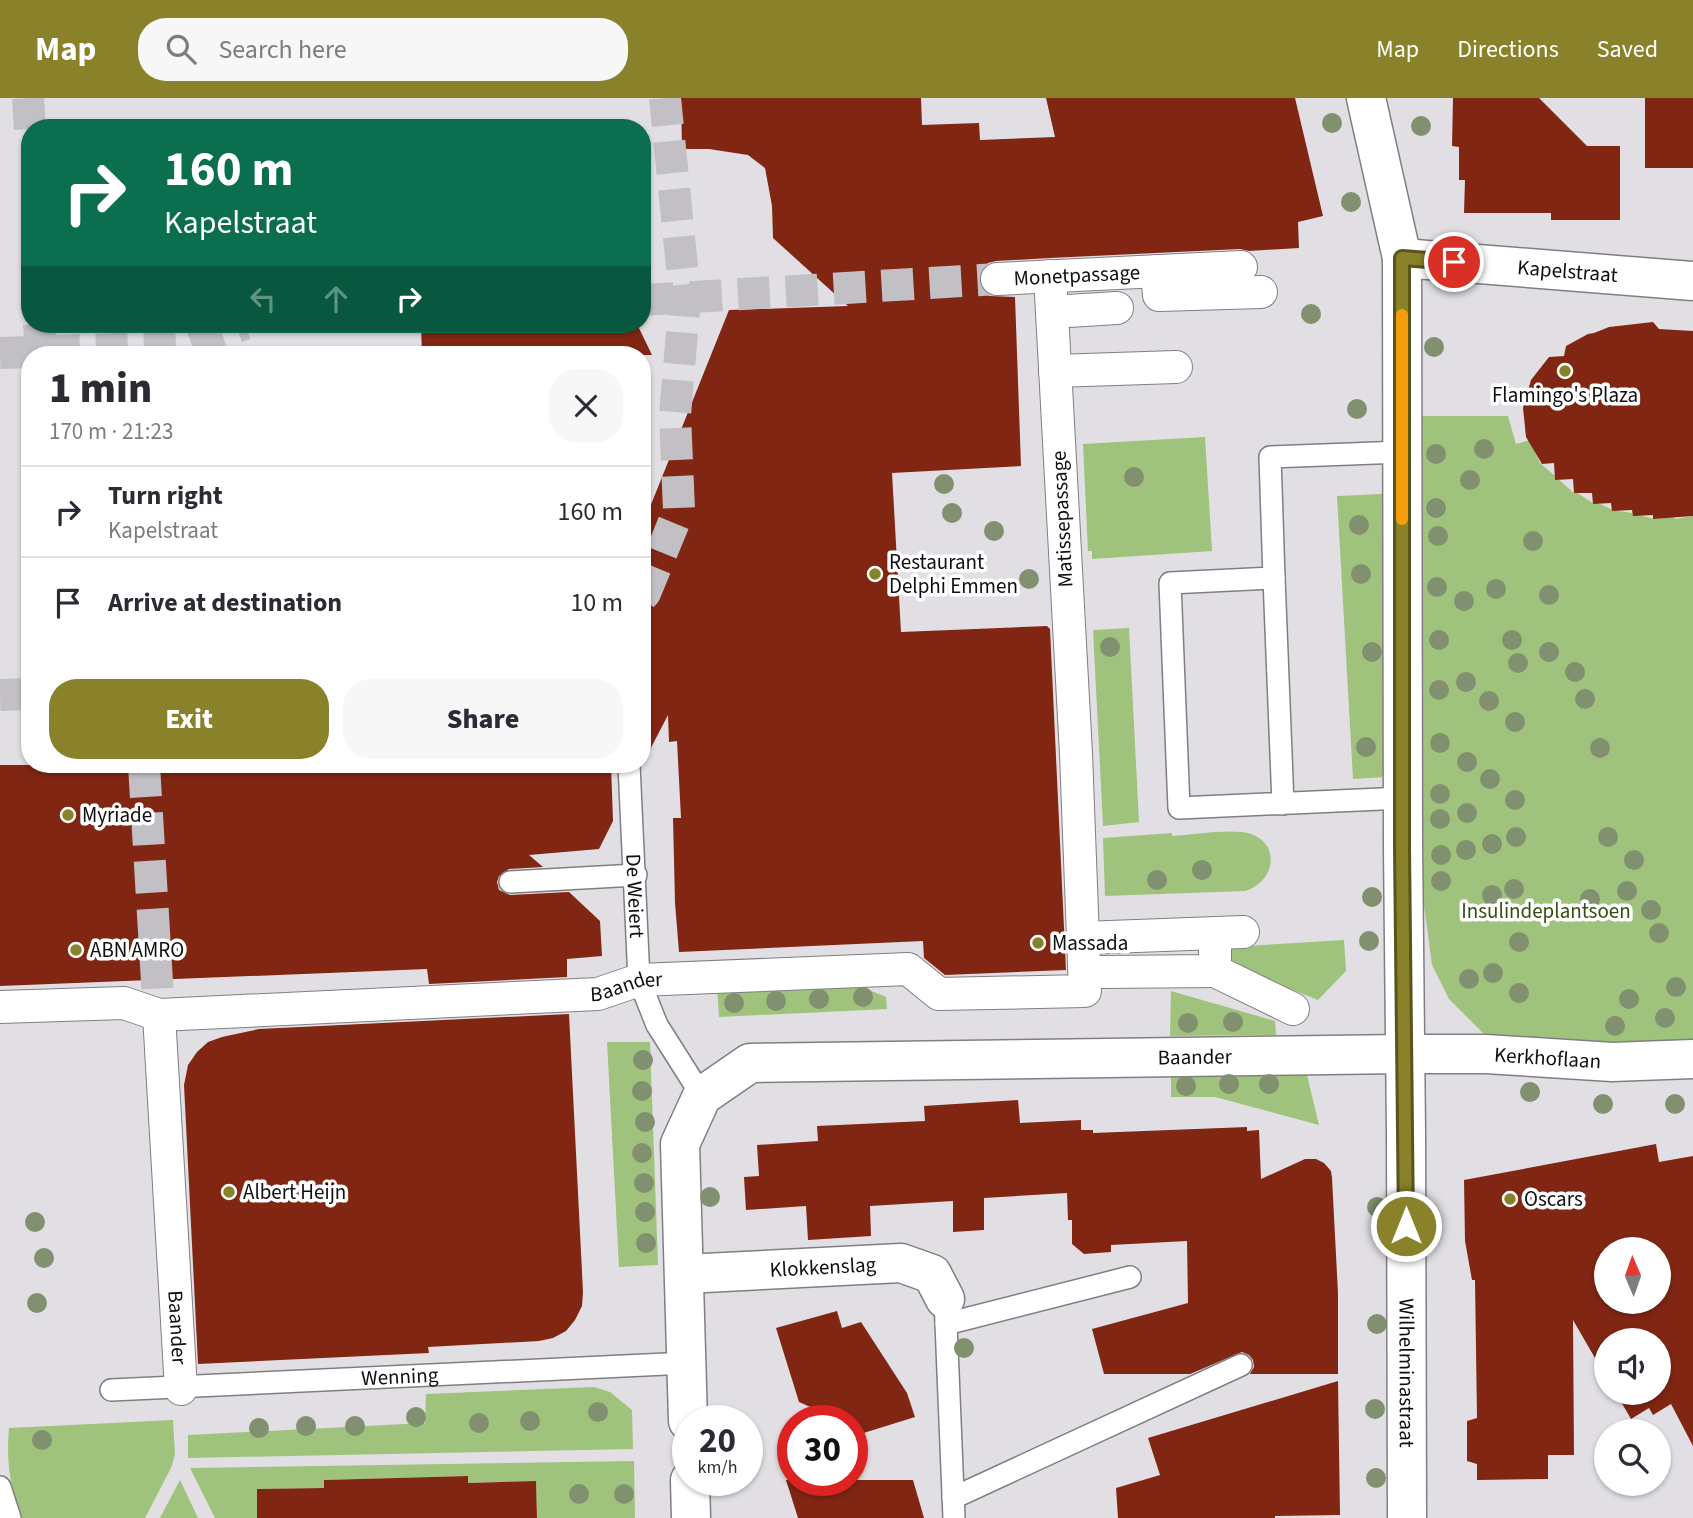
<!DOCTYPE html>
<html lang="en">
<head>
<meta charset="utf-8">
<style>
  :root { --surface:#fff; --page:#f7f7f7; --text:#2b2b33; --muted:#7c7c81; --line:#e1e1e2; --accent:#89822a }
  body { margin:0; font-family:"Source Sans 3",sans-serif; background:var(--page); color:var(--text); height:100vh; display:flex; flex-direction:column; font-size:26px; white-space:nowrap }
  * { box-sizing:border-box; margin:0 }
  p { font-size:23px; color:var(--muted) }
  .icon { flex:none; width:38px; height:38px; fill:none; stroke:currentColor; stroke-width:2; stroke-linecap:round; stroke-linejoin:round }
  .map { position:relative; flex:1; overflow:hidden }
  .panel { position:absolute; left:21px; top:248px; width:630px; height:427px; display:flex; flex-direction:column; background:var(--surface); border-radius:28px; box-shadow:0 2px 5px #0004 }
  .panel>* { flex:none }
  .banner { position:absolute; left:21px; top:21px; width:630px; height:214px; border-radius:28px; box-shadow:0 2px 5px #0004; background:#0b6e4f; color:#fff; overflow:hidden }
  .needle { width:46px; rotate:358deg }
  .buttons { position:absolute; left:1594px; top:1139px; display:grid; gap:14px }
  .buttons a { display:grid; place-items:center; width:77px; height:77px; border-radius:50%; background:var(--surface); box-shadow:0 2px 5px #0004; font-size:35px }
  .speed { position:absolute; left:672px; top:1307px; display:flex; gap:14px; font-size:35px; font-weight:700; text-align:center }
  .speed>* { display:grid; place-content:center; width:91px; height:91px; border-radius:50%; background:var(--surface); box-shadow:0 2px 5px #0004; line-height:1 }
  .speed small { font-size:18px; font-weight:400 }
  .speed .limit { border:10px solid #d22; background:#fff; color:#111 }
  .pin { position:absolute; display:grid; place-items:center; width:60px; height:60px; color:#fff; margin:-30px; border:4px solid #fff; border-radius:50%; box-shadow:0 2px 7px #0007 }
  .me { position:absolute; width:77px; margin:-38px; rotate:0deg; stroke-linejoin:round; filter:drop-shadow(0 0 5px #0008) }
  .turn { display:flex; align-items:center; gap:24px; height:147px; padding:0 28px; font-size:32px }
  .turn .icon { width:91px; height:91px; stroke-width:2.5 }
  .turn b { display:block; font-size:49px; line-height:60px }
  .lanes { display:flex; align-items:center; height:66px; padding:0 28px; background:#0003; justify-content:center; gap:35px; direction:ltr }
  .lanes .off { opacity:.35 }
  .round { display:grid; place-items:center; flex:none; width:74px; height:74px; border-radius:28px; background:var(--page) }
  .head { display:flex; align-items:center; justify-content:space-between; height:119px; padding:0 28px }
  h1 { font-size:42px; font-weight:800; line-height:52px }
  .primary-button { display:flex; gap:14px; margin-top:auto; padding:14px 28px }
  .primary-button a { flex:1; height:80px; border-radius:28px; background:var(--accent); color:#fff; font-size:28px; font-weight:800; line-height:80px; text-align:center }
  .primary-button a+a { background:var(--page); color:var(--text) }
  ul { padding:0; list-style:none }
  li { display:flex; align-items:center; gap:21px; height:91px; padding:0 28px; border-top:2px solid var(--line) }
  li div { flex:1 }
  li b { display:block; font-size:26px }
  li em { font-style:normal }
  header { display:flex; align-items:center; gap:42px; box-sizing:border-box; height:98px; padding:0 35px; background:var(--accent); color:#fff }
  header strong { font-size:33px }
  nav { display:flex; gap:38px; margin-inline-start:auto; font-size:24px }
  .search { width:490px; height:63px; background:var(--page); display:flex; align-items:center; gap:18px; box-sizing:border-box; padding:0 24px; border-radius:28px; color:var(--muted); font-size:26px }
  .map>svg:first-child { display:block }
  .green { fill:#9fc37c }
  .building { fill:#802613; fill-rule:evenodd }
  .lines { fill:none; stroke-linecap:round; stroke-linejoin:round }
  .pedestrian-tunnel { stroke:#c2c0c4; stroke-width:32; stroke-dasharray:32 16; stroke-linecap:butt }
  .service-casing { stroke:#807e82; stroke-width:24 }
  .pedestrian-casing { stroke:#807e82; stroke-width:34 }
  .minor-casing { stroke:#807e82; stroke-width:41 }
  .service { stroke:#fff; stroke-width:21 }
  .pedestrian { stroke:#fff; stroke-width:32 }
  .minor { stroke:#fff; stroke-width:38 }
  .tree { fill:#81906f }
  .route-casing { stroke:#59541b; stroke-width:18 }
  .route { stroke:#89822a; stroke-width:12 }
  .slow { stroke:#f59e0b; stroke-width:12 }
  .poi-dot { fill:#89822a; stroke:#fff; stroke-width:2.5 }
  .labels { text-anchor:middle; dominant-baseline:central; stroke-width:7; stroke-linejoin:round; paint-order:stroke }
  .street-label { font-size:21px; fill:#0f0e10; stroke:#fff }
  .poi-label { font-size:21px; fill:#0f0e10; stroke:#fff; text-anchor:start }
  .park-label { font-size:21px; fill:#334f0f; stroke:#fff }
</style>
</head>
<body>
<header>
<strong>Map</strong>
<div class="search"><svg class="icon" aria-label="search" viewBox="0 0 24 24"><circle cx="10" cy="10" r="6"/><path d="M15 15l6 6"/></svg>Search here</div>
<nav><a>Map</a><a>Directions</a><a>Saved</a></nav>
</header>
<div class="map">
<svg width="1693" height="1420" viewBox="0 0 1693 1420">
  <rect width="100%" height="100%" fill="#e1dfe4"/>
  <g class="green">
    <path d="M1421,318H1508L1516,346L1530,342L1540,365L1555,378V382L1558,381L1574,395L1576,394L1594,406L1596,404L1613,412L1632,415L1634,418L1636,416L1654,421L1673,419L1675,421L1693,418V942C1624,952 1554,939 1484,936L1449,901L1432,867L1422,792Z"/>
    <path d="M1205,339L1212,453L1092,461V453H1088L1083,346Z"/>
    <path d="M1383,396L1385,679L1353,681L1337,398Z"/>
    <path d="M1129,530L1139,724L1103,728L1093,532Z"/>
    <path d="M1172,735V738C1191,737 1234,730 1251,736C1282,747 1274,785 1245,793L1105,798L1103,740Z"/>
    <path d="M1344,842L1346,873L1318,902L1229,867V849Z"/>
    <path d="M840,880L886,899L887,911L719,919L717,887Z"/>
    <path d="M1171,893L1275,923L1276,937L1170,938Z"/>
    <path d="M607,944H650L658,1167L619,1169Z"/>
    <path d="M1306,973L1319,1027L1215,999H1171V975Z"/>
    <path d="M594,1289L610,1294L632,1312L633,1351L188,1360V1337L425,1325L426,1296Z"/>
    <path d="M173,1322L175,1357L171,1370L145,1420H21C10,1385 6,1366 9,1330Z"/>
    <path d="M634,1363L635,1420H537L536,1383L468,1385L467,1378L325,1382L324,1390L257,1391V1420H215L190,1370Z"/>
    <path d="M180,1382L198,1420H160Z"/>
  </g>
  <g class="building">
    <path d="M681,0H921L922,27L979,25L980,42L1055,39L1046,0H1295L1323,118L1298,124L1299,150L1249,153L1240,151L1050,160L996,163L988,165L980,173L979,183L982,191L989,198L1015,199L1021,368L892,375L901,534L1047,528L1050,531L1066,872L945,877L924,860L923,843L679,854L675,805L673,720H681L677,643L669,644L668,617L642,667V429L729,212L848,208L773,140L772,108L765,70L748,57L709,51H682Z"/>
    <path d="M1453,0H1539L1587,48H1620V122H1551V115H1464L1465,82H1459V49L1452,48Z"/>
    <rect x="1645" y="0" width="48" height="70"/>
    <path d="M1653,224L1659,231L1693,233V418L1653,421V417L1633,418L1632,412L1612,413L1611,405L1593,406L1592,395H1574L1573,381L1555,382L1554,365L1542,366L1526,339L1523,310L1531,282L1549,259L1564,258L1566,248L1588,236L1594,235L1609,229Z"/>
    <path d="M637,226L652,257H422L421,227Z"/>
    <path d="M0,667H611L613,723L599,751L529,757L543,769L509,771L499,778L497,784L499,792L510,797L569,794L600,823L602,858L567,861V879L429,886L427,871L0,888Z"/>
    <path d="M569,916L583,1194L582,1208L575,1222L566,1233L553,1240L539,1243L428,1249L429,1255L198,1266L184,987L188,967L197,954L208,944L222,939L259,931Z"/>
    <path d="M1018,1002L1020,1025L1081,1022V1032H1093V1035L1247,1029V1033L1259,1032L1261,1081L1305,1061H1316L1324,1065L1331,1073L1332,1080L1338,1195V1276H1250L1254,1269L1253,1262L1249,1257L1242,1254L1190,1276H1104L1092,1231L1188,1205L1187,1143L1111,1147V1154L1084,1156L1072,1146V1122H1068L1067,1095L984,1100V1132L953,1134V1103L870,1108L871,1138L808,1142L806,1108L746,1112L744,1079L759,1078L757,1047L818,1043L817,1028L925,1023L924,1008Z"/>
    <path d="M1656,1046L1659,1064L1693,1058V1348L1671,1306L1653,1317L1649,1310L1631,1321L1616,1295H1659V1242H1606V1279L1573,1222L1574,1357H1548V1381L1477,1382V1366L1467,1363V1323L1477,1320L1475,1182H1472L1465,1143L1464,1082ZM1606,1152H1659V1204H1606Z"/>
    <path d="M837,1213L842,1230L861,1224L907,1295L915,1319L854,1338L852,1323H842L799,1304L776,1230Z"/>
    <path d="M1338,1283L1340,1417L1275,1418V1420H1118L1116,1390L1160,1377L1148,1340Z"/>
    <path d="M468,1378V1385L536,1383L537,1420H257V1391L324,1390V1382Z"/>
    <path d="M786,1382H913L924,1420H798Z"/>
  </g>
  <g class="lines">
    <g class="pedestrian-tunnel">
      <path d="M28,0L30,31"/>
      <path d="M642,202L997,181"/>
      <path d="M39,226L41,257"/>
      <path d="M0,255L182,249L245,226"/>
      <path d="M642,498L645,495L679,412L675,317L685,199L665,0"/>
      <path d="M0,597L30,596"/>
      <path d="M144,667L159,917"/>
    </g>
    <g class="service-casing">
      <g id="service">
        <path d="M1274,480L1270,359L1402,354"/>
        <path id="s1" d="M629,667L639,882L657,927L702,998"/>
        <path d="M1283,706L1274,480L1170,485L1179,710L1403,700"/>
        <path d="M510,784L636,777"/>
        <path d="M945,1201L954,1420"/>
        <path d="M946,1226L1130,1179"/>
        <path id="s2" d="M111,1292L687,1265"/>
        <path d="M0,1389L10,1420"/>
        <path d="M953,1400L1241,1267"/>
      </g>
    </g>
    <g class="pedestrian-casing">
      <g id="pedestrian">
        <path d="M1157,173L1159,197L1261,194"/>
        <path id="s3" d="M997,181L1241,169"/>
        <path d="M1052,214L1117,210"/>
        <path d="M1055,273L1176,269"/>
        <path d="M1083,840L1243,834"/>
        <path d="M1215,873L1293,911"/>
        <path d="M1102,874L1215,873V836"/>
        <path id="s4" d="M0,909L124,905L159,917L598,896L639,882L908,871L939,896L1085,893L1076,656L1050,178"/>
        <path id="s5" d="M159,917L181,1291"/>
      </g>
    </g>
    <g class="minor-casing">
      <g id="minor">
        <path id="s6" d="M1366,0L1402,160L1403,749L1406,1035L1407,1420"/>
        <path id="s7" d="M1402,160L1693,183"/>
        <path id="s8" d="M685,1176L901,1165L932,1176L945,1201"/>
        <path id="s9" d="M688,1323L680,1046L702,998L750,965L1404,956H1486L1612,964L1693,961"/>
        <path d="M690,1382L691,1420"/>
      </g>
    </g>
    <use href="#service" class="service"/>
    <use href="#pedestrian" class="pedestrian"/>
    <use href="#minor" class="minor"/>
  </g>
  <g class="tree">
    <circle cx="1332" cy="25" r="10"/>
    <circle cx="1421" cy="28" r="10"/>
    <circle cx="1351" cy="104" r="10"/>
    <circle cx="1311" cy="216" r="10"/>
    <circle cx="1434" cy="249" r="10"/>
    <circle cx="1357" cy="311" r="10"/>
    <circle cx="1484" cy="351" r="10"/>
    <circle cx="1436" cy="356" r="10"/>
    <circle cx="1134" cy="379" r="10"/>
    <circle cx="1470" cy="382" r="10"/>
    <circle cx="944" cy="386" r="10"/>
    <circle cx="1436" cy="410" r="10"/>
    <circle cx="952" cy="415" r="10"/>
    <circle cx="1359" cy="427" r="10"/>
    <circle cx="994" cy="433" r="10"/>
    <circle cx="1438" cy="438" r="10"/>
    <circle cx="1533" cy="443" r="10"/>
    <circle cx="1361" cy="476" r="10"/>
    <circle cx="1029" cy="481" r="10"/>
    <circle cx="1437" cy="489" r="10"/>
    <circle cx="1496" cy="491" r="10"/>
    <circle cx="1549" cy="497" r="10"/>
    <circle cx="1464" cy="503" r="10"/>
    <circle cx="1439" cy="542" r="10"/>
    <circle cx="1512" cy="542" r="10"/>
    <circle cx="1110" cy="549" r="10"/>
    <circle cx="1372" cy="554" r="10"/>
    <circle cx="1549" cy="554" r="10"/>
    <circle cx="1518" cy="565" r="10"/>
    <circle cx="1575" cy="574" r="10"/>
    <circle cx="1466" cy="584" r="10"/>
    <circle cx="1439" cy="592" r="10"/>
    <circle cx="1585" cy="601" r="10"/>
    <circle cx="1489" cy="603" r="10"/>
    <circle cx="1515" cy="624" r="10"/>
    <circle cx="1440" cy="645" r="10"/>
    <circle cx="1366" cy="649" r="10"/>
    <circle cx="1600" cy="650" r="10"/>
    <circle cx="1467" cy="664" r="10"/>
    <circle cx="1490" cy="681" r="10"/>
    <circle cx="1440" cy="696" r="10"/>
    <circle cx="1515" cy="702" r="10"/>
    <circle cx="1467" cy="715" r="10"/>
    <circle cx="1440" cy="721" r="10"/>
    <circle cx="1516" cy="739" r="10"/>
    <circle cx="1608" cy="739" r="10"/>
    <circle cx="1492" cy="746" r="10"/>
    <circle cx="1466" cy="752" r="10"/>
    <circle cx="1441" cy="757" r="10"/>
    <circle cx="1634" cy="762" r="10"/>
    <circle cx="1202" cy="772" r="10"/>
    <circle cx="1157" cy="782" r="10"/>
    <circle cx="1441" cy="783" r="10"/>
    <circle cx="1514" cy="791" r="10"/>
    <circle cx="1627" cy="793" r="10"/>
    <circle cx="1492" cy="797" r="10"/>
    <circle cx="1372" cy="799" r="10"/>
    <circle cx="1590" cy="801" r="10"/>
    <circle cx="1651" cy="812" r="10"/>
    <circle cx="1659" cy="835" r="10"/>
    <circle cx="1369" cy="843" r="10"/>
    <circle cx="1519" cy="844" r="10"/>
    <circle cx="1493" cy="875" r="10"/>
    <circle cx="1469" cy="881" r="10"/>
    <circle cx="1676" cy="889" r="10"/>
    <circle cx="1519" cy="895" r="10"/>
    <circle cx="863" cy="899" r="10"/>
    <circle cx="819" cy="901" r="10"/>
    <circle cx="1629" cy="901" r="10"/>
    <circle cx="776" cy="903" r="10"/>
    <circle cx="734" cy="905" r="10"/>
    <circle cx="1665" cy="920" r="10"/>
    <circle cx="1233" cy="924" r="10"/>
    <circle cx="1188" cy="925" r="10"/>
    <circle cx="1615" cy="928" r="10"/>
    <circle cx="643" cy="962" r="10"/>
    <circle cx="1229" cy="986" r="10"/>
    <circle cx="1269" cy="986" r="10"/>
    <circle cx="1186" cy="988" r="10"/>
    <circle cx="642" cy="993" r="10"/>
    <circle cx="1530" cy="994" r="10"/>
    <circle cx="1603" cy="1006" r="10"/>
    <circle cx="1675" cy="1006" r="10"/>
    <circle cx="645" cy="1024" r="10"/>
    <circle cx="642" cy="1055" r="10"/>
    <circle cx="644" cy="1085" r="10"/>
    <circle cx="710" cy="1099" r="10"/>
    <circle cx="1377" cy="1109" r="10"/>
    <circle cx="645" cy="1114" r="10"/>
    <circle cx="35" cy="1124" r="10"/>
    <circle cx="646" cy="1145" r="10"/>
    <circle cx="44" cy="1160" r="10"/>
    <circle cx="37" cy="1205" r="10"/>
    <circle cx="1377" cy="1226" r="10"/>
    <circle cx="964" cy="1250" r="10"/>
    <circle cx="1375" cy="1311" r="10"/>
    <circle cx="598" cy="1314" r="10"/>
    <circle cx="416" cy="1319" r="10"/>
    <circle cx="530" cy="1323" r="10"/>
    <circle cx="479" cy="1325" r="10"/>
    <circle cx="306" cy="1328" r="10"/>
    <circle cx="355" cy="1328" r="10"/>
    <circle cx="259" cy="1330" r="10"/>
    <circle cx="42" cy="1342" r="10"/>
    <circle cx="1376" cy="1380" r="10"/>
    <circle cx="579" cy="1396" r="10"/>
    <circle cx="624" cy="1396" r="10"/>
  </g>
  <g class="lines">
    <g class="route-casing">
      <path id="route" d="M1406,1128L1402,749V160L1454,164"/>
    </g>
    <use href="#route" class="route"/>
    <path class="slow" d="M1402,217V421"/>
  </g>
  <g class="poi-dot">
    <circle cx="1565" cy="273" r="7"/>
    <circle cx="875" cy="476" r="7"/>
    <circle cx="68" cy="717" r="7"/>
    <circle cx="1038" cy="845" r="7"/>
    <circle cx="76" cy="852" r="7"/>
    <circle cx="229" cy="1094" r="7"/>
    <circle cx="1510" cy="1101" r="7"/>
  </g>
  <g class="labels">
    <g class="street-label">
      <text stroke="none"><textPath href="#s7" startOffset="166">Kapelstraat</textPath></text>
      <text stroke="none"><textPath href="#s3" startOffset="80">Monetpassage</textPath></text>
      <text transform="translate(1062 421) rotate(-93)">Matissepassage</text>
      <text stroke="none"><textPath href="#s1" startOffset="131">De Weiert</textPath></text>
      <text stroke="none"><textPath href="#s4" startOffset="630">Baander</textPath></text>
      <text stroke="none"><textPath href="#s9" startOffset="833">Baander</textPath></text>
      <text stroke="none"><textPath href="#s9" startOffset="1186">Kerkhoflaan</textPath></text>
      <text stroke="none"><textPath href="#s8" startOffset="138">Klokkenslag</textPath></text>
      <text stroke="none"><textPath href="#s5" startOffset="313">Baander</textPath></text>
      <text stroke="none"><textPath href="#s6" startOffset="1279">Wilhelminastraat</textPath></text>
      <text stroke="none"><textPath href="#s2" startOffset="289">Wenning</textPath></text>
    </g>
    <g class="poi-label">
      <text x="1565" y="297" text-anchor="middle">Flamingo's Plaza</text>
      <text x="889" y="464">Restaurant<tspan x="889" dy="24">Delphi Emmen</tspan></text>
      <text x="82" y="717">Myriade</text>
      <text x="1052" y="845">Massada</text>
      <text x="90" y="852">ABN AMRO</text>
      <text x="243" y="1094">Albert Heijn</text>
      <text x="1524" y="1101">Oscars</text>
    </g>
    <g class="park-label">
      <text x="1546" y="813">Insulindeplantsoen</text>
    </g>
  </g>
</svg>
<div class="buttons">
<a><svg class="needle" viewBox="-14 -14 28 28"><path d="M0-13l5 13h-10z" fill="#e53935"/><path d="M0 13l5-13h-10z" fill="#7c7c81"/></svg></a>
<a><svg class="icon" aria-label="sound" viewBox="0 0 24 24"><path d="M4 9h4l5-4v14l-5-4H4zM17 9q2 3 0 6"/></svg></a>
<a><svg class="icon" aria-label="search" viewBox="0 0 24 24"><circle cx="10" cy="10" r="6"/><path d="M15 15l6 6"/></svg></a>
</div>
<div class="speed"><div>20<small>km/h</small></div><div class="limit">30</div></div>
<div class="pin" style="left:1454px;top:164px;background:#d93025"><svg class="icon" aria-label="arrive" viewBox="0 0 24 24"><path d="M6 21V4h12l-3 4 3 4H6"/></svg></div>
<svg class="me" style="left:1406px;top:1128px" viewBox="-20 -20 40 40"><circle r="17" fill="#89822a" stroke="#fff" stroke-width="3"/><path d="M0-11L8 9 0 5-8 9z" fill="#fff"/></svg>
<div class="banner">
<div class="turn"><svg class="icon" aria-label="right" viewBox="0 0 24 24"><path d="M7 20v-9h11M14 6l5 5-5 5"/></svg><div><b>160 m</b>Kapelstraat</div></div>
<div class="lanes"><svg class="icon off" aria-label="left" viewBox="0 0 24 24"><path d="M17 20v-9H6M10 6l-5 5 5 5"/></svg><svg class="icon off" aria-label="ahead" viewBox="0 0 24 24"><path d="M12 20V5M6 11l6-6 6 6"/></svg><svg class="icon" aria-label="right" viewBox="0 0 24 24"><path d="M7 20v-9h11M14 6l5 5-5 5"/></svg></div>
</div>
<section class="panel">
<div class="head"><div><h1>1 min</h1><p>170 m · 21:23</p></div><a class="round"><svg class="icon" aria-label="close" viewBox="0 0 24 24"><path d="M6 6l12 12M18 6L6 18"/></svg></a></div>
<ul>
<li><svg class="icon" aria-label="right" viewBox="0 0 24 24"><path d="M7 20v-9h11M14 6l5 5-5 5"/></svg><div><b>Turn right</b><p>Kapelstraat</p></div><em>160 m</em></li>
<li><svg class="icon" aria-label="arrive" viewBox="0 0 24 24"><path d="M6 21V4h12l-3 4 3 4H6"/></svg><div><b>Arrive at destination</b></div><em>10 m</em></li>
</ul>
<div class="primary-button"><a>Exit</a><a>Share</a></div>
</section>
</div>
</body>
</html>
